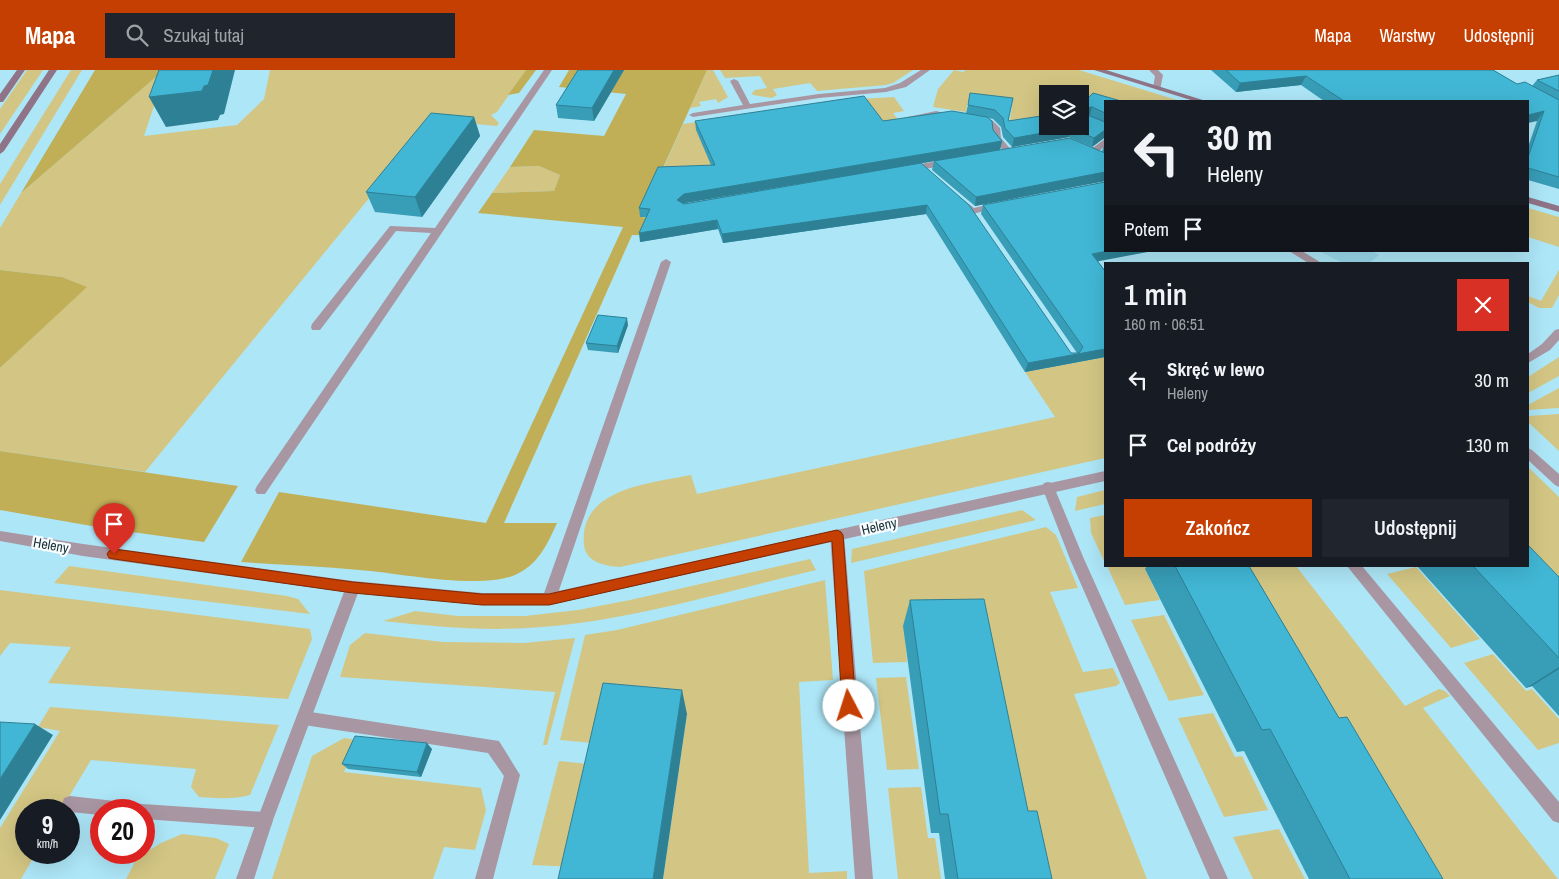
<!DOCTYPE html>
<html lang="pl">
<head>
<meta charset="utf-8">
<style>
  :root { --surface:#171b24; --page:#20242c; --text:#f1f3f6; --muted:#9ea1a6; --accent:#c53e02 }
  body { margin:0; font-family:"Archivo Narrow",sans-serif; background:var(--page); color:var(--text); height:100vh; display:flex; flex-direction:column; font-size:19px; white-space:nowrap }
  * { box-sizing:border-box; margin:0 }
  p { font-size:16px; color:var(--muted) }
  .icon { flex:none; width:28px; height:28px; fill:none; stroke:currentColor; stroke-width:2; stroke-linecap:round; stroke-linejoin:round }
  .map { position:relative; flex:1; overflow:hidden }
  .sheet { position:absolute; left:1104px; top:192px; width:425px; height:305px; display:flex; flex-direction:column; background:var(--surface); border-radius:0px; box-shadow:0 5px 20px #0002 }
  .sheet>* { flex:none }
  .hud { position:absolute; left:1104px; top:30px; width:425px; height:152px; border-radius:0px; box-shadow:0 5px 20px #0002; background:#171b24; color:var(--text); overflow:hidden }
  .fabs { position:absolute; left:1039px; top:15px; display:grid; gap:10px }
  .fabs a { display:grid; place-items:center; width:50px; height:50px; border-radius:0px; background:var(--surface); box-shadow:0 5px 20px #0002; font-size:25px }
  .speed { position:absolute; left:15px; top:729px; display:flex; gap:10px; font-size:25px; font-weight:700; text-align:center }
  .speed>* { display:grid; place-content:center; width:65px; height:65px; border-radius:50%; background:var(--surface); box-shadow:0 5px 20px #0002; line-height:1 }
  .speed small { font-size:12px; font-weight:400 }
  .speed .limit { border:8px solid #d22; background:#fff; color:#111 }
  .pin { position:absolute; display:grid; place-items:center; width:42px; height:42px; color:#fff; margin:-51px -21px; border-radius:50% 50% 50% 0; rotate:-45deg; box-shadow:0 0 5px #0007 }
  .pin .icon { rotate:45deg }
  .me { position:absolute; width:55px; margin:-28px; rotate:355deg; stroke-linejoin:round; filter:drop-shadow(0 0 4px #0008) }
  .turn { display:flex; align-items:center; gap:18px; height:105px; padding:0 20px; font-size:22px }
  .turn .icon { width:65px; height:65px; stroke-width:2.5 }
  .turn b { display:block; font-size:35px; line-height:42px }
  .then { display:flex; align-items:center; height:48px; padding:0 20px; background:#0003; gap:10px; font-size:19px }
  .round { display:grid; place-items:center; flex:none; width:52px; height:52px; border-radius:0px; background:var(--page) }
  .summary { display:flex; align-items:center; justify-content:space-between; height:85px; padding:0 20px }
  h1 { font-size:30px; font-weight:600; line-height:38px }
  .action { display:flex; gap:10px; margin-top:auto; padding:10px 20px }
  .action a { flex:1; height:58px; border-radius:0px; background:var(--accent); color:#fff; font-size:20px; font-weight:600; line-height:58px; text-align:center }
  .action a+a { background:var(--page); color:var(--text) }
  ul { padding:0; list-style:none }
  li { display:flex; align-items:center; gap:15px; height:65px; padding:0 20px }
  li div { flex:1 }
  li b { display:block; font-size:19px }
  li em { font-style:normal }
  header { display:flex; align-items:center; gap:30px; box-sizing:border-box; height:70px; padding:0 25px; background:var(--accent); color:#fff }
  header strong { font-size:24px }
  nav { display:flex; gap:28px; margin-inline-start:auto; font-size:18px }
  .search { width:350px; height:45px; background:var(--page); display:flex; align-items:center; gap:12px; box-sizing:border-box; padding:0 18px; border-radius:0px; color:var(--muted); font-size:19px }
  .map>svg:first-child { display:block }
  .built { fill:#99d9ec }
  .green { fill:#d3c684 }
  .forest { fill:#c1af57 }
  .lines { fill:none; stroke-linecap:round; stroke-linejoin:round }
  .lane { fill:#a896a2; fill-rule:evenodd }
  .street { fill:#a896a2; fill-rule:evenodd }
  .secondary { fill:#8f7487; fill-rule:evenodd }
  .wall { fill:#389db7 }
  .shaded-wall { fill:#2e8095 }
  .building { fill:#41b7d5; stroke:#2e8095 }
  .route { fill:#c53e02; stroke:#802801 }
  .labels { text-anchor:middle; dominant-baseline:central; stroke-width:4.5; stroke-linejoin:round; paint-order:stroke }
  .street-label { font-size:14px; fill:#192f36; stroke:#f8fdff }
</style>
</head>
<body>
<header>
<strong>Mapa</strong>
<div class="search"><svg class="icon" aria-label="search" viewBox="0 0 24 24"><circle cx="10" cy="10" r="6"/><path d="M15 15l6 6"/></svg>Szukaj tutaj</div>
<nav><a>Mapa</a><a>Warstwy</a><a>Udostępnij</a></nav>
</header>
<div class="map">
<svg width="1559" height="809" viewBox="0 0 1559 809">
  <rect width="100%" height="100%" fill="#ade6f7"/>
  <path class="built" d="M1319,181H1372L1379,185L1368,194H1345Z"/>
  <g class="green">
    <path d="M27,0H43L0,64V39Z"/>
    <path d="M71,0H82L0,135V114Z"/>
    <path d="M164,0H166L144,66L237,55L264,29L270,0H526L497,42L491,45L499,53L497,56L433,50L145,402L0,381V298L86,217L62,207L0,200V158L21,123Z"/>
    <path d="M707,0H713L728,27L718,33L716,29L699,32L701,36L690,38Z"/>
    <path d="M720,0H913L893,13L886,15L817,21L810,13L773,19L777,25L772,28L753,25L752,23L755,20L767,18L760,6L725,8Z"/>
    <path d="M954,0L963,2L966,0H1079L1180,31H1105L1080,40V24H1048L1047,53L1008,60L1012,37L968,31L966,42L933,37L938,19Z"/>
    <path d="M894,27L904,41L893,43L916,74L660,106L683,54L841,30Z"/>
    <path d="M539,96L560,105L554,121L492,123L510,97Z"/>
    <path d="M1528,138L1559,147V177L1528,167Z"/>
    <path d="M1559,200V225L1552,238H1539L1528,232V226L1541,231Z"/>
    <path d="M1105,287V388L620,497C606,496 586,493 584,475C578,418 652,413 691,405L697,424L1055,347L1025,302Z"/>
    <path d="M1559,287V306L1528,323V307Z"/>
    <path d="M1559,318V338L1528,340V335Z"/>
    <path d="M1559,344V381L1528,352V346Z"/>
    <path d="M1528,397L1559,427V572L1528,496Z"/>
    <path d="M1105,420V434L1075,441L1077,427Z"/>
    <path d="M1022,440L1036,450L851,493L852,479Z"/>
    <path d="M1105,445V493L1091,463L1090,448Z"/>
    <path d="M1046,457L1056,465L1078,518L1050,522L1083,602L1113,598L1120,613L1116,616L1074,624L1147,809H1033L904,556L907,592L873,593L864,501Z"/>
    <path d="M810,489L816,500C722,522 624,553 527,558C479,561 431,556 383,551L415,541L458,546H525L578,540L630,530Z"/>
    <path d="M69,496L287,526L298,529L310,544L54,513Z"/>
    <path d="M1107,496H1164L1145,499L1160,530L1125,535Z"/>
    <path d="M1213,496H1296L1405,636L1439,619L1445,621L1450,626L1423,638L1558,809H1396Z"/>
    <path d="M1416,497L1480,569L1451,578L1387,504Z"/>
    <path d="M825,510L833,610L799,612L809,803L847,801V809H663L687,644L604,674L560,670L585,565L617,560Z"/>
    <path d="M0,520L310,559L312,569L288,629L48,613L71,577L10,573L0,586Z"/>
    <path d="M1164,545L1204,625L1169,631L1131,550Z"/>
    <path d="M365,563L443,572L524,573L575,568L547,675H543L555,622L340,607L350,575Z"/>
    <path d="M1493,584L1526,621L1532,619L1559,649V673L1538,680L1464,593Z"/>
    <path d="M906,607L919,699L887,700L876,608Z"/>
    <path d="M50,637L279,655L250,725C233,730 216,728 199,727L191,717L196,699L91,690L61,740H26V782L36,783L21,809H0V758L60,661L38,657Z"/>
    <path d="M1213,643L1235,687L1242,686L1268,740L1224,747L1178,648Z"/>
    <path d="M344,668L358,670L344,702L481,718L486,740L475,780L444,777L433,809H272L312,686Z"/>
    <path d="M559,691L598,695L575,797L532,795Z"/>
    <path d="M921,717L928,768H935L941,809H898L888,718Z"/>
    <path d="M1279,759L1305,809H1253L1233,767Z"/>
    <path d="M182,764L216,768L229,774L215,809H126L137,788L161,773Z"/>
  </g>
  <g class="forest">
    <path d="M95,0H164L21,123Z"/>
    <path d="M526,0H536L519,23L508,25Z"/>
    <path d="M569,0H707L641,147L683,150L678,166L632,165L504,453H557C547,475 538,495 515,505C479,520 400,503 359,500C320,496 281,495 241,492L279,422L486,453L623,157L478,143L492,123L554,121L560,105L539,96L510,97L534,60L604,66L626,24L559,17Z"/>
    <path d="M0,200L62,207L87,217L0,298Z"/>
    <path d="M0,381L238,416L204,472L103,458L0,440Z"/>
  </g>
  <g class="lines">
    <g class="lane">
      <path d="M544,0H552L265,424H257L255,420L257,416L431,163L396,161L320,260H312L311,257L312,254L390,156L435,158Z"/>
      <path d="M921,0H930L906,17L886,22L819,28L693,47L689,45L693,43L743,35L730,11L734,9L738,11L750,34L819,24L885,18L900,13Z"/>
      <path d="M936,41L956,46L952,48L936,45L912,49L908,47Z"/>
      <path d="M973,48L992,50L1000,58L1001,68L1013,82L1012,84H1006L993,68L992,59L986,54L973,52Z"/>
      <path d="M1105,69V76L1096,84H1090V80Z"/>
      <path d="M950,89L953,90V94L908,102L904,99L908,96Z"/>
      <path d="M961,128L974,138L999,132L1004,135L1002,137L972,144L958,133V129Z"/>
      <path d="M1289,181H1302L1323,194H1310Z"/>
      <path d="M666,189L671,192L556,529L554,533L549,535L544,533L542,529L661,192Z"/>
      <path d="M1048,412L1052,413L1054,417L1084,489L1228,809H1210L1070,489L1042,417L1044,413Z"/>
      <path d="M837,460L842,461L844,465L873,809H855L830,465L832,461Z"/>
      <path d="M1347,496H1362L1559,732V753L1553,751Z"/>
      <path d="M304,641L499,671L520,705L493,809H475L504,706L488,683L304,655L299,653L296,648L299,643Z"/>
      <path d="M70,726L142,734L265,742L271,744L273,750L271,756L265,758L144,749V740H101V745L70,742L69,740H64L62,734L64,728Z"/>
    </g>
    <g class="street">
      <path d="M1149,0H1158L1163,5L1160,20L1153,18L1155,6Z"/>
      <path d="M1559,259V270L1550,280L1528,293V284L1542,274L1555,260Z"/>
      <path d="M1528,378L1532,380L1559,404V417L1555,415L1528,390Z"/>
      <path d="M1105,401V411L549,535H482L358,523L273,750L254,809H236L257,750L344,522L83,486L0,471V461L83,474L353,511L482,523H549Z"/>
    </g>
    <g class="secondary">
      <path d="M17,0H25L3,32H0V24Z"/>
      <path d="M49,0H57L4,81L0,84V74Z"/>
      <path d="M1094,0H1106L1206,31H1194Z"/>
      <path d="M1528,127L1559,136V142L1528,133Z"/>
    </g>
  </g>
  <g class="wall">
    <path d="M578,0H624L594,51L558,48L556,35Z"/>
    <path d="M1211,0H1493L1517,14L1532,16L1537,10L1559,5V119L1528,110V77L1537,51L1528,31H1324L1301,15L1236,22Z"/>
    <path d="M1013,28L1008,51L1080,56V36L1105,31V68H1104L1092,77L1069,67L1012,77L1003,67L1001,57L993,49L988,48L993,60L1002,71L1000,80L685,133L684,134L921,93L1071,283H1077L981,144L983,135L1098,191L1105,201V287L1025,302L926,144L723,173L718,159L640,172L646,147H640L639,138L711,95L696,60L695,51H883L966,43L968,35Z"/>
    <path d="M474,47L480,66L422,147L375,142L366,122Z"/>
    <path d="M1105,72V111L975,136L932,100L934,91L1102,81Z"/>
    <path d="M628,255L618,283L588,280L586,273Z"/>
    <path d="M1147,496H1249L1339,648L1443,809H1309L1244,681L1237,682L1145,499Z"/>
    <path d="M1417,496H1528L1559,507V646L1532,616L1526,618Z"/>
    <path d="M910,530L1028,741L1052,809H945L939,763H931L903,556Z"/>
    <path d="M432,679L421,707L348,699L342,694Z"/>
  </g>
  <g class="shaded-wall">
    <path d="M213,0H235L224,44L220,45L218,50L166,57L149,27L204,16Z"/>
    <path d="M614,0H624L594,51L592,38Z"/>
    <path d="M1306,6L1301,15L1236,22L1240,13Z"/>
    <path d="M1092,37L1090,45L1081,47L1084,38Z"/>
    <path d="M1544,41L1537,51L1528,53V45Z"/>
    <path d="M474,47L480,66L422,147L415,127Z"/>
    <path d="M1071,58L1069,67L1012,77L1014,68Z"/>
    <path d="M1105,60L1104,68L1092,77L1094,68Z"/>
    <path d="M1002,71L1000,80L685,133L678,139L677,130L684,124Z"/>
    <path d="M1105,102V111L975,136L976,127Z"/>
    <path d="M927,135L926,144L723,173L722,164Z"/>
    <path d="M717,150L718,159L640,172L639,163Z"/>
    <path d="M1107,181H1153L1089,193L1092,184Z"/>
    <path d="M627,248L628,255L618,283L617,276Z"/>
    <path d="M1105,279V287L1025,302L1028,293Z"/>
    <path d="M1559,597V599L1532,616L1526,618Z"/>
    <path d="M682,620L687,644L663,809H653Z"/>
    <path d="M35,654L53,665L0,750V709Z"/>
    <path d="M427,673L432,679L421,707L417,702Z"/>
  </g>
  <g class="building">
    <path d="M159,0H213L208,15L204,16L202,21L149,27Z"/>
    <path d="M578,0H614L592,38L556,35Z"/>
    <path d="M1226,0H1493L1517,14L1525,12L1559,30V107L1528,98V87L1544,41L1528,45V31H1344L1306,6L1240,13Z"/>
    <path d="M1559,5V21L1537,10Z"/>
    <path d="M970,23L1013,28L1008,51L1048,45V56H1080V36L1093,23L1121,31H1105V43L1092,37L1084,38L1085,44L1105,52V60L1094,68L1071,58L1014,68L1005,58L1003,48L995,40L968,35Z"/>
    <path d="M864,26L883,51L952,41L987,47L992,51L993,60L1002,71L684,124L677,130L684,134L921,93L969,135L1071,283H1079L1083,277L983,135L1105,112V181H1107L1092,184L1105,201V279L1028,293L927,135L722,164L717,150L639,163L650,139L639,138L658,97L715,95L695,51Z"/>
    <path d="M431,43L474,47L415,127L366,122Z"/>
    <path d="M1070,68L1105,83V102L976,127L934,91Z"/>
    <path d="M598,245L627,248L617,276L586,273Z"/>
    <path d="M1528,475L1559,507V588L1473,496H1528Z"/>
    <path d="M1175,496H1249L1339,648L1347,647L1443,809H1350L1270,659L1262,660Z"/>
    <path d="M984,529L1028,741H1037L1052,809H958L948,744H940L910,530Z"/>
    <path d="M603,613L682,620L653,809H558Z"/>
    <path d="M0,652L35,654L0,709Z"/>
    <path d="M355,666L427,673L417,702L342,694Z"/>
  </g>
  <path class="route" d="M837,460L841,462L843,465L856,636L854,640L849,642L844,640L842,636L832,471L549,535H482L353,523L114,489L109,488L107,484L109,481L114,479L353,512L482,524H549Z"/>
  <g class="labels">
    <g class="street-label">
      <text transform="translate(879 456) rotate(-13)">Heleny</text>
      <text transform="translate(51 475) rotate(10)">Heleny</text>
    </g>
  </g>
</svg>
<div class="fabs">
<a><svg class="icon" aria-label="layers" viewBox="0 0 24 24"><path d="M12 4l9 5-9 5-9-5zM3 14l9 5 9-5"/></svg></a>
</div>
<div class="speed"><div>9<small>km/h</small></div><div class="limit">20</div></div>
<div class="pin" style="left:114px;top:484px;background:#d93025"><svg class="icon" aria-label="arrive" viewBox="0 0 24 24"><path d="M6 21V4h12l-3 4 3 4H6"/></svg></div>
<svg class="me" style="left:849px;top:636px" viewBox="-20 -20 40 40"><circle r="19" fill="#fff"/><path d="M0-13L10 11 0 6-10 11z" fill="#c53e02"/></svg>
<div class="hud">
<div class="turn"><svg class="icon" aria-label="left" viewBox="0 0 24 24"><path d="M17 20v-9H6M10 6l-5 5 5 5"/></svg><div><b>30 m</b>Heleny</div></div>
<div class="then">Potem<svg class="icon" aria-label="arrive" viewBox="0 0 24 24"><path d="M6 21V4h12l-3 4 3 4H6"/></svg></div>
</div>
<section class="sheet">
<div class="summary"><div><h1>1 min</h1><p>160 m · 06:51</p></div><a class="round" style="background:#d93025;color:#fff"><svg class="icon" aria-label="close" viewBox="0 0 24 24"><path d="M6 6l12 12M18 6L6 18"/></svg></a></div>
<ul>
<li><svg class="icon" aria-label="left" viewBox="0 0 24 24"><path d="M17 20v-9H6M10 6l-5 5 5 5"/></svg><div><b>Skręć w lewo</b><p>Heleny</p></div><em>30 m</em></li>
<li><svg class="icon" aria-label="arrive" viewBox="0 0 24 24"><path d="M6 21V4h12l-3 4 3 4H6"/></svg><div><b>Cel podróży</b></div><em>130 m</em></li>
</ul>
<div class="action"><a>Zakończ</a><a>Udostępnij</a></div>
</section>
</div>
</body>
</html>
